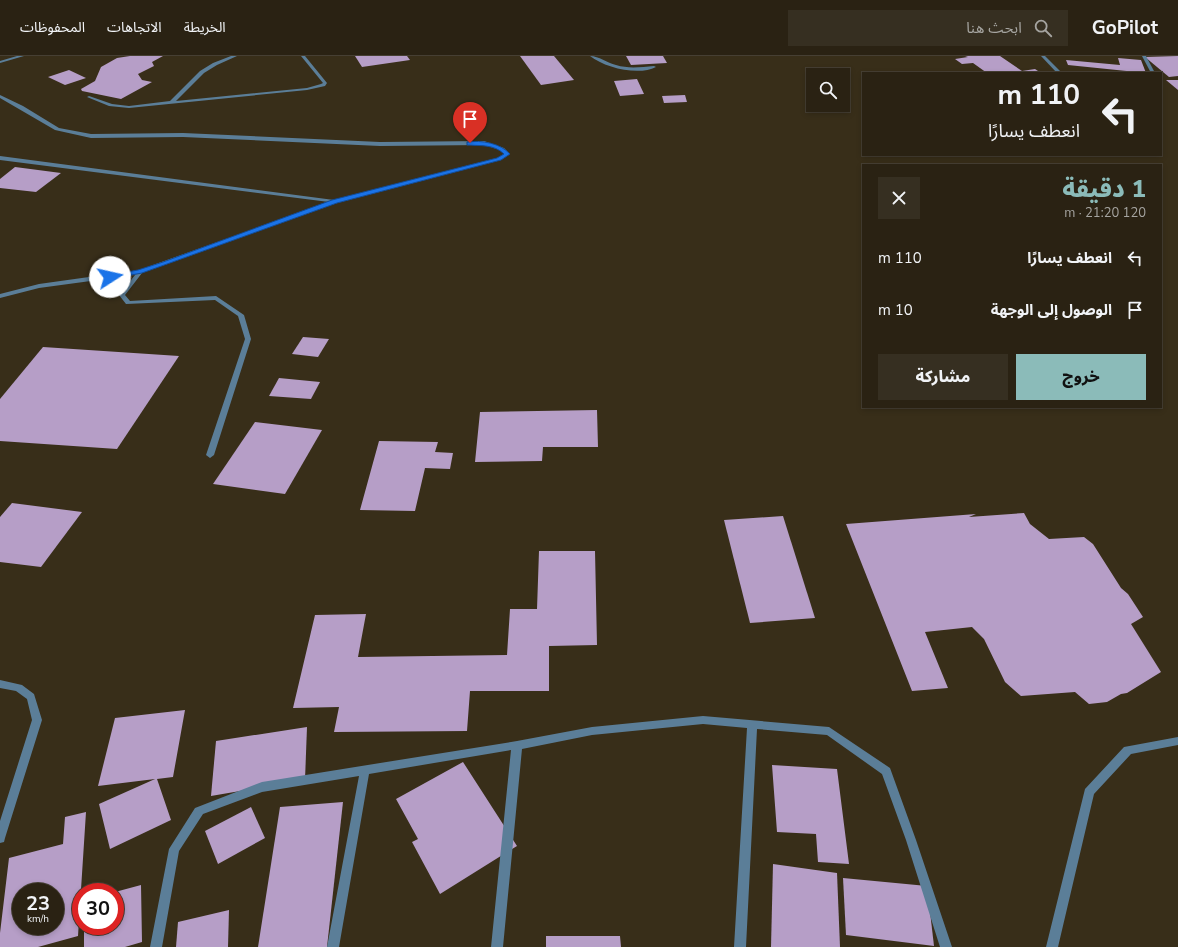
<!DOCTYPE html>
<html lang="ar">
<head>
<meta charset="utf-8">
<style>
  :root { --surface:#2a2213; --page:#362f21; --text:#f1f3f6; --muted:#a5a4a0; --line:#463f33; --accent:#8bbbb9 }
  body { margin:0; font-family:"Nunito Sans","Noto Sans Arabic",sans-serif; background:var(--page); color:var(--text); direction:rtl; height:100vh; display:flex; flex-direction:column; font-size:15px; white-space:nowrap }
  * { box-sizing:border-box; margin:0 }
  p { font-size:13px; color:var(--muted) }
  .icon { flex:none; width:22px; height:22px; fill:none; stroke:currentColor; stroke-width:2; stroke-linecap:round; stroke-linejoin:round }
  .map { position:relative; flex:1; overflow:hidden; direction:ltr }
  .drawer { position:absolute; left:862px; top:108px; width:300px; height:244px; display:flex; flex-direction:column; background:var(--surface); border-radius:0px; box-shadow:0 2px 6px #0003,0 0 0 1px var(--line); direction:rtl }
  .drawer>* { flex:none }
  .hud { position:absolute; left:862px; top:16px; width:300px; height:84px; border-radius:0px; box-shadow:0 2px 6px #0003,0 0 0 1px var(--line); direction:rtl; background:#2a2213; color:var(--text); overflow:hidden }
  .tools { position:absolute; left:806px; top:12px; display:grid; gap:8px }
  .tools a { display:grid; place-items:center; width:44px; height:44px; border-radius:0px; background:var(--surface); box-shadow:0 2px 6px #0003,0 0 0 1px var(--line); font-size:20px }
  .speed { position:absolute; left:12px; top:827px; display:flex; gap:8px; font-size:20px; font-weight:700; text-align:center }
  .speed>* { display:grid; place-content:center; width:52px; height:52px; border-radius:50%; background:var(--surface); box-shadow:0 2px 6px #0003,0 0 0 1px var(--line); line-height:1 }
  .speed small { font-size:10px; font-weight:400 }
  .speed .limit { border:6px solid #d22; background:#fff; color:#111 }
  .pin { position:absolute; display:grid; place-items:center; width:34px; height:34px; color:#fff; margin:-41px -17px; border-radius:50% 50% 50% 0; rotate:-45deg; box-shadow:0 0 4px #0007 }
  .pin .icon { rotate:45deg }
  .me { position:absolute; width:44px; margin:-22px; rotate:80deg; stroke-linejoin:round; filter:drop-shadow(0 0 3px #0008) }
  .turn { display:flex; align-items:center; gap:14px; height:84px; padding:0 16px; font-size:18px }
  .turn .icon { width:52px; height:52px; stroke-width:2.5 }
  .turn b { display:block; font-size:28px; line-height:34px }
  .round { display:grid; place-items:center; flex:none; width:42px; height:42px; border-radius:0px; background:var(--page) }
  .head { display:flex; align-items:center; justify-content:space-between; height:68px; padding:0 16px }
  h1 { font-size:24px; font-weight:800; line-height:30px; color:var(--accent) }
  .action { display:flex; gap:8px; margin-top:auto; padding:8px 16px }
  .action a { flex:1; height:46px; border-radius:0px; background:var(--accent); color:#111; font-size:16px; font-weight:800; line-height:46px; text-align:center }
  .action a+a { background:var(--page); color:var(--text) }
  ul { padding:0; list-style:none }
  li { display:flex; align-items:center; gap:12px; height:52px; padding:0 16px }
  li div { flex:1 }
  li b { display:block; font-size:15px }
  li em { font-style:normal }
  header { display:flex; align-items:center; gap:24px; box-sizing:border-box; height:56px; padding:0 20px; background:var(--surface); border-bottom:1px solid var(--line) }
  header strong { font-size:19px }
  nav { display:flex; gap:22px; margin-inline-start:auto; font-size:14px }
  .search { width:280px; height:36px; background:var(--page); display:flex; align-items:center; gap:10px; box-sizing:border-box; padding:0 14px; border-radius:0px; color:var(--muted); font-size:15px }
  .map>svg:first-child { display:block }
  .building { fill:#b69ec7; fill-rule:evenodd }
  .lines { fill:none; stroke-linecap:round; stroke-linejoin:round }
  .lane { fill:#5b7e98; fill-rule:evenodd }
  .street { fill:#5b7e98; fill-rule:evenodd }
  .route { fill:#1a73e8; stroke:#114b97 }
</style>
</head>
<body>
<header>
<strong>GoPilot</strong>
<div class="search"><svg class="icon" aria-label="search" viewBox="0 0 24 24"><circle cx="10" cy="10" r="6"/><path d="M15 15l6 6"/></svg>ابحث هنا</div>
<nav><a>الخريطة</a><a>الاتجاهات</a><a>المحفوظات</a></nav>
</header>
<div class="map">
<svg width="1178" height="891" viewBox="0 0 1178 891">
  <rect width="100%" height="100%" fill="#382e19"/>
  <g class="building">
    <path d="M130,0H163L152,6L154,10L138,18L142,24L152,26L121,43L82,35L81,33L95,25L101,11L117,2Z"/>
    <path d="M355,0H407L410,4L362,11Z"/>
    <path d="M520,0H554L574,24L541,29Z"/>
    <path d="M626,0H663L667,7L631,9Z"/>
    <path d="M965,0H1000L1022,15L1035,13L1041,17H987L973,7L962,8L955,3L968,1Z"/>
    <path d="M1178,0V20L1169,21L1145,1Z"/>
    <path d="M1118,2L1141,4L1146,17L1068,9L1066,4L1120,9Z"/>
    <path d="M69,14L86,22L65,29L48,21Z"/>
    <path d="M637,23L644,38L620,40L614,25Z"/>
    <path d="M1166,24H1178V34Z"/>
    <path d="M685,39L687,46L664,47L662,40Z"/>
    <path d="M15,111L61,117L36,136L0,132V123Z"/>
    <path d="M303,281L329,283L318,301L292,298Z"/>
    <path d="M43,291L179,300L117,393L0,385V343Z"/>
    <path d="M279,322L320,326L311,343L269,340Z"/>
    <path d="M597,354L598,391H543L542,405L475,406L480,356Z"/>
    <path d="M255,366L322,374L285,438L213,428Z"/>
    <path d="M379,385L438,386L435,396L453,397L450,413L425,412L415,455L360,454Z"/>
    <path d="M12,447L82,456L41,511L0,506V461Z"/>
    <path d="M1024,457L1030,468L1049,483L1084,481L1093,488L1121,532L1128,538L1143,561L1131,568L1161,616L1127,637L1121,638L1107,646L1089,648L1075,636L1021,640L1005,626L984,583L972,571L925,576L948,632L912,635L846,468L976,458L969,461Z"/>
    <path d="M783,460L815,562L750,567L724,464Z"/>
    <path d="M539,495H595L597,589L549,590V635H470L467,675L334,676L339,651L293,652L315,559L366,558L358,601L507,599L510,553H537Z"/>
    <path d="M185,654L173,721L157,723L171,764L110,793L99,748L155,723L98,730L115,662Z"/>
    <path d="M307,671L305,724L211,740L216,685Z"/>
    <path d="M463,706L517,790L440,838L412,786L418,783L396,743Z"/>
    <path d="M772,709L837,713L849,808L818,806L816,778L777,776Z"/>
    <path d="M343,746L327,891H258L280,751Z"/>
    <path d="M251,751L265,782L218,808L205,775Z"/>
    <path d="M86,756L78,880L38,891H0V877L9,802L63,788L65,761ZM21,836H55V870H21Z"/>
    <path d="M773,808L837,817L840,891H771Z"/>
    <path d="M843,822L927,830L934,890L846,879Z"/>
    <path d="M141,829L142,886L125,891H84V870H115V836Z"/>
    <path d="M229,854L228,891H176L178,866Z"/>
    <path d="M546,880H620L621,891H546Z"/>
  </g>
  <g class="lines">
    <path class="lane" d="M231,0H237L217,9L204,17L176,45L307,32L321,28L323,27L301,0H305L327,27L325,30L307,34L129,52L109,50L87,41L89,40L112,48L129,50L170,45L200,15L213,7Z"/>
    <g class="street">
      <path d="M17,0H24L0,7V5Z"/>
      <path d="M590,0C599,0 607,7 616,9C629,13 641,11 654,10L656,11C639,20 605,12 590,0Z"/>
      <path d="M1041,0H1045L1062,17H1057Z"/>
      <path d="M1142,0H1146L1155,17H1151Z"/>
      <path d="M0,39L23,50L59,72L91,78L183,77L380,86L484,85L504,92L510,98L501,104L337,147L142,217L125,239L130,245L216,240L244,259L251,283L214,399L210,402L206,399L245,283L238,260L215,244L126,248L119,239L135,219L39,232L0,242V238L39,228L139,214L329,146L0,104V100L334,144L497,102L504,98L500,94L484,89L380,90L183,81L91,82L55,74L0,42Z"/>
      <path d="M0,624L22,629L34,638L42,664L5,782L4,786L0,787V765L32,664L27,643L16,635L0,632Z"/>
      <path d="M703,660L829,671L890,712L916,784L952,891H940L906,784L882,718L827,679L757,673L746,891H734L747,672L703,668L592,679L522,693L503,891H491L511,694L369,718L339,891H327L359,720L262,736L203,758L179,795L162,891H150L169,793L195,752L262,726L517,685L592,671Z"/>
      <path d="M1178,681V689L1131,698L1094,738L1058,891H1046L1085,733L1124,691Z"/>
    </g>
  </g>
  <path class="route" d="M467,86C482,84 500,87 510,98L501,104L337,147L142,217L110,223L107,221L110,219L138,214L163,206L332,144L497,102L504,98C494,88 480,90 467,89Z"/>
</svg>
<div class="tools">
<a><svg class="icon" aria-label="search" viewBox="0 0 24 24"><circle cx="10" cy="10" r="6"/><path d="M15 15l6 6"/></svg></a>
</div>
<div class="speed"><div>23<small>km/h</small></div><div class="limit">30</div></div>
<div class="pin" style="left:470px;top:87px;background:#d93025"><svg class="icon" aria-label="arrive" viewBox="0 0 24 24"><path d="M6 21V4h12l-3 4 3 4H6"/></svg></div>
<svg class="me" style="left:110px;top:221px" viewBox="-20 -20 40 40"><circle r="19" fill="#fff"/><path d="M0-13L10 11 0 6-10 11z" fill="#1a73e8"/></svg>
<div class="hud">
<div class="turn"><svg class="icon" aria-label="left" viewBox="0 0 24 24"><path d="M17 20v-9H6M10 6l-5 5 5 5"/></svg><div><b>110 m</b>انعطف يسارًا</div></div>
</div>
<section class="drawer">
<div class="head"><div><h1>1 دقيقة</h1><p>120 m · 21:20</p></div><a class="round"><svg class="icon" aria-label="close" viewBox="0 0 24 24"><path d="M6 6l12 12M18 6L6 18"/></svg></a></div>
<ul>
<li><svg class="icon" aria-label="left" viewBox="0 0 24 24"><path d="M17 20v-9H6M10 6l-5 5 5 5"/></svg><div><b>انعطف يسارًا</b></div><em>110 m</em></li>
<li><svg class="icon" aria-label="arrive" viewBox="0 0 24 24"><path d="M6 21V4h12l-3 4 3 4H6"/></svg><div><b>الوصول إلى الوجهة</b></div><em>10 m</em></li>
</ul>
<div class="action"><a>خروج</a><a>مشاركة</a></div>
</section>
</div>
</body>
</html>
